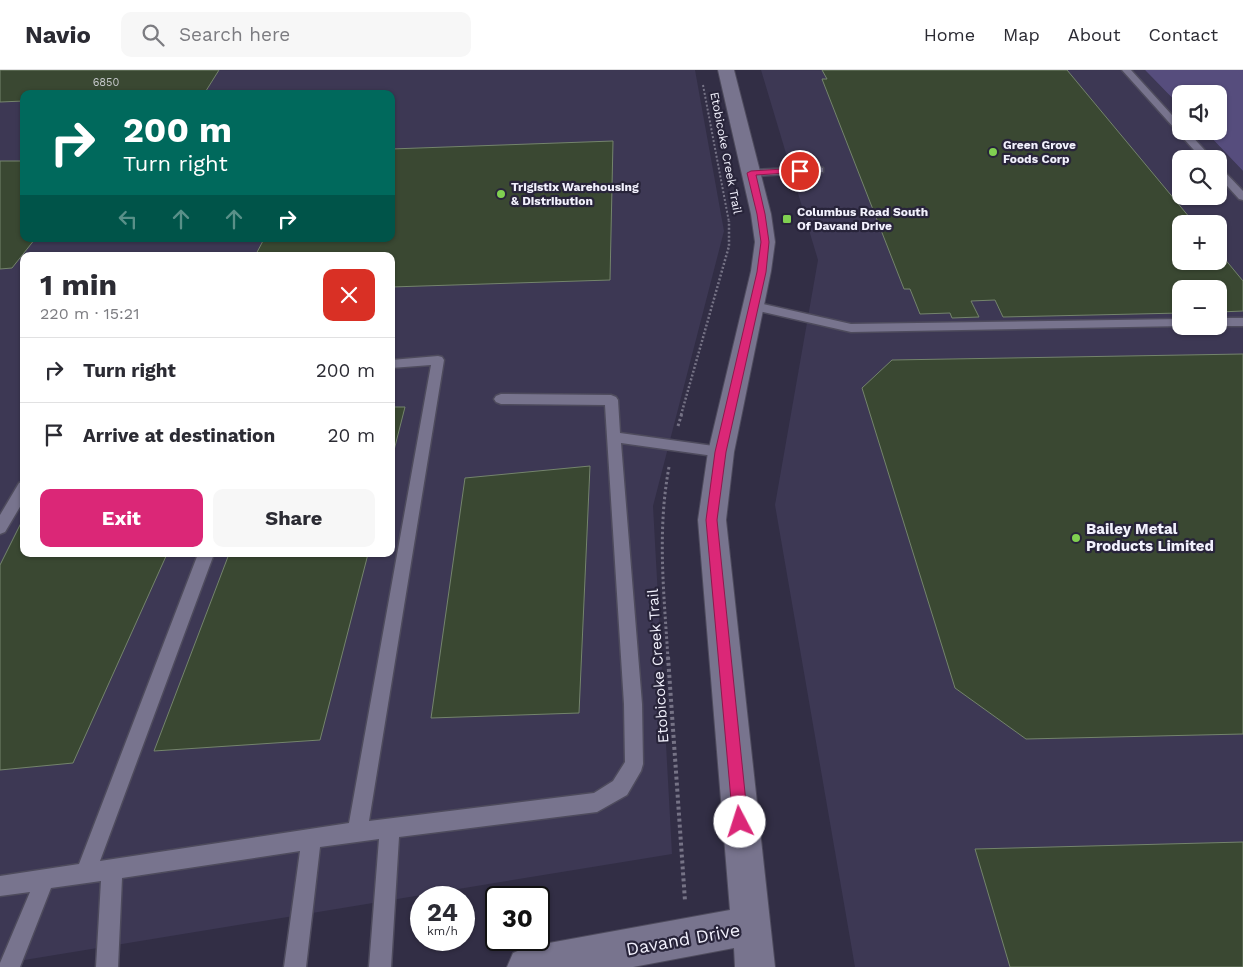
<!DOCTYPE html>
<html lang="en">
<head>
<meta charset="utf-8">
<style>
  :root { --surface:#fff; --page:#f7f7f7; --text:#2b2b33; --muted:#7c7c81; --line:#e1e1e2; --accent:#db2777 }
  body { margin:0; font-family:"Work Sans",sans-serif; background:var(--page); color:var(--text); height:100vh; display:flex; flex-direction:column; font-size:19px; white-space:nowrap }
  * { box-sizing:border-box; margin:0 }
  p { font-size:16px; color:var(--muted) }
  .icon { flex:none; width:28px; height:28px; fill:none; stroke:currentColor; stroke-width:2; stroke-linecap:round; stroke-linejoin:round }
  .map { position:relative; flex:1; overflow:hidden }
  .panel { position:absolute; left:20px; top:182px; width:375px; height:305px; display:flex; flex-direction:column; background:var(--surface); border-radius:10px; box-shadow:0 1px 4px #0004 }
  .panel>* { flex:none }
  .banner { position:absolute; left:20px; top:20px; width:375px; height:152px; border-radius:10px; box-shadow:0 1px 4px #0004; background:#00695c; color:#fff; overflow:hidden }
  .fabs { position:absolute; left:1172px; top:15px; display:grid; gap:10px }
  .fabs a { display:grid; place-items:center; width:55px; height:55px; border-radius:10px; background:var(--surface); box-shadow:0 1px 4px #0004; font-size:25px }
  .speed { position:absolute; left:410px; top:816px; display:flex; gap:10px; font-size:25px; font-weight:700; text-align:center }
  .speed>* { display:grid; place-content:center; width:65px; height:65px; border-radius:50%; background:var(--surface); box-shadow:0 1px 4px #0004; line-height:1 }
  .speed small { font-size:12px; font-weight:400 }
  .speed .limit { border:2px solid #111; border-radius:8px; background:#fff; color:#111 }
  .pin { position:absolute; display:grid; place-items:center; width:42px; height:42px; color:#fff; margin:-21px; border:2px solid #fff; border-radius:50%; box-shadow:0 1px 5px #0007 }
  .me { position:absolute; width:55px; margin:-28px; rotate:355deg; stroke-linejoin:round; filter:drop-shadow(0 0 4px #0008) }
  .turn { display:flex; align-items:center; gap:18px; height:105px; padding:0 20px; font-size:22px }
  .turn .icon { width:65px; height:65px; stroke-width:2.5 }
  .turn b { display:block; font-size:35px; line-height:42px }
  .lanes { display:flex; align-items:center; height:48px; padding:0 20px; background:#0003; justify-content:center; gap:25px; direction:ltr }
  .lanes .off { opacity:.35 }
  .round { display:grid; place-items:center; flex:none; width:52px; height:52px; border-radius:10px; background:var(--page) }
  .head { display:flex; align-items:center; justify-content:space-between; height:85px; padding:0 20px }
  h1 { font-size:30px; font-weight:700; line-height:38px }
  .action { display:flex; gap:10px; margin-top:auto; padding:10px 20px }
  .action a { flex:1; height:58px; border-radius:10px; background:var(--accent); color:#fff; font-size:20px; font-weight:700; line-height:58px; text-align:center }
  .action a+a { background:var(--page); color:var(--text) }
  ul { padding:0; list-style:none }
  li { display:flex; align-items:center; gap:15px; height:65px; padding:0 20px; border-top:1px solid var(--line) }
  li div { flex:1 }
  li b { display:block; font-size:19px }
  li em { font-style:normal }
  header { display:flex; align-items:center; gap:30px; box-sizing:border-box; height:70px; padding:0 25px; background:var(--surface); border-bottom:1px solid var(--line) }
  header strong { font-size:24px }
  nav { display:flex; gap:28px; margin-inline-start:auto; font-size:18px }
  .search { width:350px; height:45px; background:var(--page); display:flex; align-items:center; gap:12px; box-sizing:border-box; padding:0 18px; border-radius:10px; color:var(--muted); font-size:19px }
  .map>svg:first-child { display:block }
  .built { fill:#3d3854; fill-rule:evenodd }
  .green { fill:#564d7d }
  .building { fill:#3a4832; stroke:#74846c }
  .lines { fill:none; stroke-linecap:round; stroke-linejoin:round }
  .service-casing { stroke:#4e4b5d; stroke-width:3 }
  .minor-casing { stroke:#4e4b5d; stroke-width:2 }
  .path-far3 { stroke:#767386; stroke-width:2; stroke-dasharray:2 2; stroke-linecap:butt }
  .path-far2 { stroke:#767386; stroke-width:2.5; stroke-dasharray:2 2; stroke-linecap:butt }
  .path-far1 { stroke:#767386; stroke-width:3; stroke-dasharray:2.5 2.5; stroke-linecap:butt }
  .path { stroke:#767386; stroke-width:4; stroke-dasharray:3 3; stroke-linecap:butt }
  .service { fill:#78748e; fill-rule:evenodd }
  .minor { fill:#78748e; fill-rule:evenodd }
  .route { fill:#db2777; stroke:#8e194d }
  .poi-dot { fill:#80d051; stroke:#28243a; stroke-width:2 }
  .labels { text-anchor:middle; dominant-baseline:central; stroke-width:4.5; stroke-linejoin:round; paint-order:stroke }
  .far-number-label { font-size:11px; fill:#c4c7ca }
  .far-poi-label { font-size:12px; font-weight:bold; fill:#f2f1fd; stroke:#28243a; text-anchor:start }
  .far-street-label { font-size:12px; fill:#f2f1fd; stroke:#28243a }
  .poi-label { font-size:15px; font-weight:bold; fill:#f2f1fd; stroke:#28243a; text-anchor:start }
  .street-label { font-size:15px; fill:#f2f1fd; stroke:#28243a }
  .near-street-label { font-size:18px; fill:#f2f1fd; stroke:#28243a }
</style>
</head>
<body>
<header>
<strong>Navio</strong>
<div class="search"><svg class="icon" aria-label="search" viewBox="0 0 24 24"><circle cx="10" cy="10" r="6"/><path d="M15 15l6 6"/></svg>Search here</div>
<nav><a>Home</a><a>Map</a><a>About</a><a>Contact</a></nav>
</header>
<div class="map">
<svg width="1243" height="897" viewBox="0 0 1243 897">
  <rect width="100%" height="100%" fill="#322e45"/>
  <g class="built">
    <path d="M0,0H695L724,161L653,436L672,784L0,894ZM24,24H391V169H24ZM24,186H391V484H24Z"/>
    <path d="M761,0H1145L1181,37V61H1205L1243,101V897H855L775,435L818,190ZM1181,89H1219V126H1181ZM1181,154H1219V191H1181ZM1181,219H1219V256H1181Z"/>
  </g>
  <path class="green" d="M1145,0H1243V101L1205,61H1219V24H1181V37Z"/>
  <g class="building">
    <path d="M0,0H219L204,24H24V31L0,32Z"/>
    <path d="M822,0H1067L1195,154H1181V191H1219V182L1243,211V241L1219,242V219H1181V243L1003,247L995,230L971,231L979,247L952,248L950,243L920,244L910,219H904L822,9H827Z"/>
    <path d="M613,71L610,210L391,217V186H255L264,169H391V79Z"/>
    <path d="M0,91H24V169H35L12,198L0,199Z"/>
    <path d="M1243,284V664L1026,669L955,618L862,318L892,290Z"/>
    <path d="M391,337H405L391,392Z"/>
    <path d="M590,396L579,643L431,648L465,408Z"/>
    <path d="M24,447V484H167L73,693L0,700V495Z"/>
    <path d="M229,484H368L320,670L154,681Z"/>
    <path d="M1243,772V897H1010L975,779Z"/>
  </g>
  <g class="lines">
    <g class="service-casing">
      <g id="service">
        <path d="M1122,0H1131L1181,55V61H1187L1213,89H1202Z"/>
        <path d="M820,97L823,98V102L751,106L746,103L751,100Z"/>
        <path d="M1219,98L1222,99L1243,121V130L1239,129L1219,107Z"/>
        <path d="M754,232L851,254L1181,249V256H1184L851,262L750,239L748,236Z"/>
        <rect x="1219" y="248" width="24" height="8"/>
        <path d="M438,286L442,287L444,290L369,751L594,723L613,711L625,692L624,634L605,335L501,334L496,332L494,329L496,326L501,324L611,325L616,327L618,330L620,363L721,377L726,378L728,382L726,386L721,387L621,373L642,634L643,694L641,701L627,725L597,742L399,767L391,897H369L379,769L320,777L306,897H284L300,781L122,808L118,897H96L101,811L51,818L20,897H0V893L30,822L0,826V806L79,794L198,484H214L100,791L349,753L431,295L391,298V290Z"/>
        <path d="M24,411V430L5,462L0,464V445L19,413Z"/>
      </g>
    </g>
    <g class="minor-casing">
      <path id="minor" d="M718,0H734L771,144L775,172L771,201L734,382L726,450L775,897H735L734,878L633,897H507L513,883L527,877L730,840L698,450L708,382L751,201L755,172L751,144Z"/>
    </g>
    <path class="path-far3" d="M703,15L729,152"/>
    <path class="path-far2" d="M681,345L729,176V151"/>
    <g class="path-far1">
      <path d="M678,356L682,343"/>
      <path d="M668,589C664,524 657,461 669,397"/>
    </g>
    <path class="path" d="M668,587L685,831"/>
    <use href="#service" class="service"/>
    <use href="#minor" class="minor"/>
  </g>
  <path class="route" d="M800,98L804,101L803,102L756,105L765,144L769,172L766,202L726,382L717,450L748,752L746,758L740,760L735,758L733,752L706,450L715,382L757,202L761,172L757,144L747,103L751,101Z"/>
  <g class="poi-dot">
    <circle cx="993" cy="82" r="5"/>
    <circle cx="501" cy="124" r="5"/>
    <rect x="782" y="144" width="10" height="10" rx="2.5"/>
    <circle cx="1076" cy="468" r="5"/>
  </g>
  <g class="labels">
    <g class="far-number-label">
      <text x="106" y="12">6850</text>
    </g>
    <g class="far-poi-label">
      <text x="1003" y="75">Green Grove<tspan x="1003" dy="14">Foods Corp</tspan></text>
      <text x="511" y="117">Trigistix Warehousing<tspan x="511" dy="14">&amp; Distribution</tspan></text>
      <text x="797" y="142">Columbus Road South<tspan x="797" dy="14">Of Davand Drive</tspan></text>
    </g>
    <g class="far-street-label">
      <text transform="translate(726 83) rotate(79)">Etobicoke Creek Trail</text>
    </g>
    <g class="poi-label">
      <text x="1086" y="459">Bailey Metal<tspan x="1086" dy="17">Products Limited</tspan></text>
    </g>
    <g class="street-label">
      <text transform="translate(658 596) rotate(-94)">Etobicoke Creek Trail</text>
    </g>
    <g class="near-street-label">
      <text transform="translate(683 869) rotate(-10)">Davand Drive</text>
    </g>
  </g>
</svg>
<div class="fabs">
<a><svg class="icon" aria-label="sound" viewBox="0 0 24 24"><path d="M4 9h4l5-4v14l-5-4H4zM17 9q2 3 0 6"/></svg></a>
<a><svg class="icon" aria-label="search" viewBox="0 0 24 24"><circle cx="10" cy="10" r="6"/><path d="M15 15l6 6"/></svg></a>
<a>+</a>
<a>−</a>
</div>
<div class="speed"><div>24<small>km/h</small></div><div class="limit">30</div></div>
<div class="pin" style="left:800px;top:101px;background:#d93025"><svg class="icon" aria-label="arrive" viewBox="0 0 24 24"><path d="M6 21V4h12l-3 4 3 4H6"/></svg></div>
<svg class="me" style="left:740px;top:752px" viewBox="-20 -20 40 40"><circle r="19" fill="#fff"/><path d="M0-13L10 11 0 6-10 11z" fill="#db2777"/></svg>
<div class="banner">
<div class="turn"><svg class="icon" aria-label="right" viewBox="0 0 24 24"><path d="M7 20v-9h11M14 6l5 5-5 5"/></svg><div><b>200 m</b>Turn right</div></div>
<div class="lanes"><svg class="icon off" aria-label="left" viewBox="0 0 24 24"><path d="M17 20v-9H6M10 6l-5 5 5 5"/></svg><svg class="icon off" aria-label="ahead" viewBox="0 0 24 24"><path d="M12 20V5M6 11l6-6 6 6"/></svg><svg class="icon off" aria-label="ahead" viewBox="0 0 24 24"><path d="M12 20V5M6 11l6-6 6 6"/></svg><svg class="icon" aria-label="right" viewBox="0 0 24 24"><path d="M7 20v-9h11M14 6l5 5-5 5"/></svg></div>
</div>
<section class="panel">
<div class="head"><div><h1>1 min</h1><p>220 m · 15:21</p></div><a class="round" style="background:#d93025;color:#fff"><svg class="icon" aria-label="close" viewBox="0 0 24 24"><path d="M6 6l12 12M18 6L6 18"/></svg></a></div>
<ul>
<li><svg class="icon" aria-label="right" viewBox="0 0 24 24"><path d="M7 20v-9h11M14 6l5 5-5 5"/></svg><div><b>Turn right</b></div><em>200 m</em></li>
<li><svg class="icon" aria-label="arrive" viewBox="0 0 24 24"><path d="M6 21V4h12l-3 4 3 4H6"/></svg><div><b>Arrive at destination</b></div><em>20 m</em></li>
</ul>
<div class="action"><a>Exit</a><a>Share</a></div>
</section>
</div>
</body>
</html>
